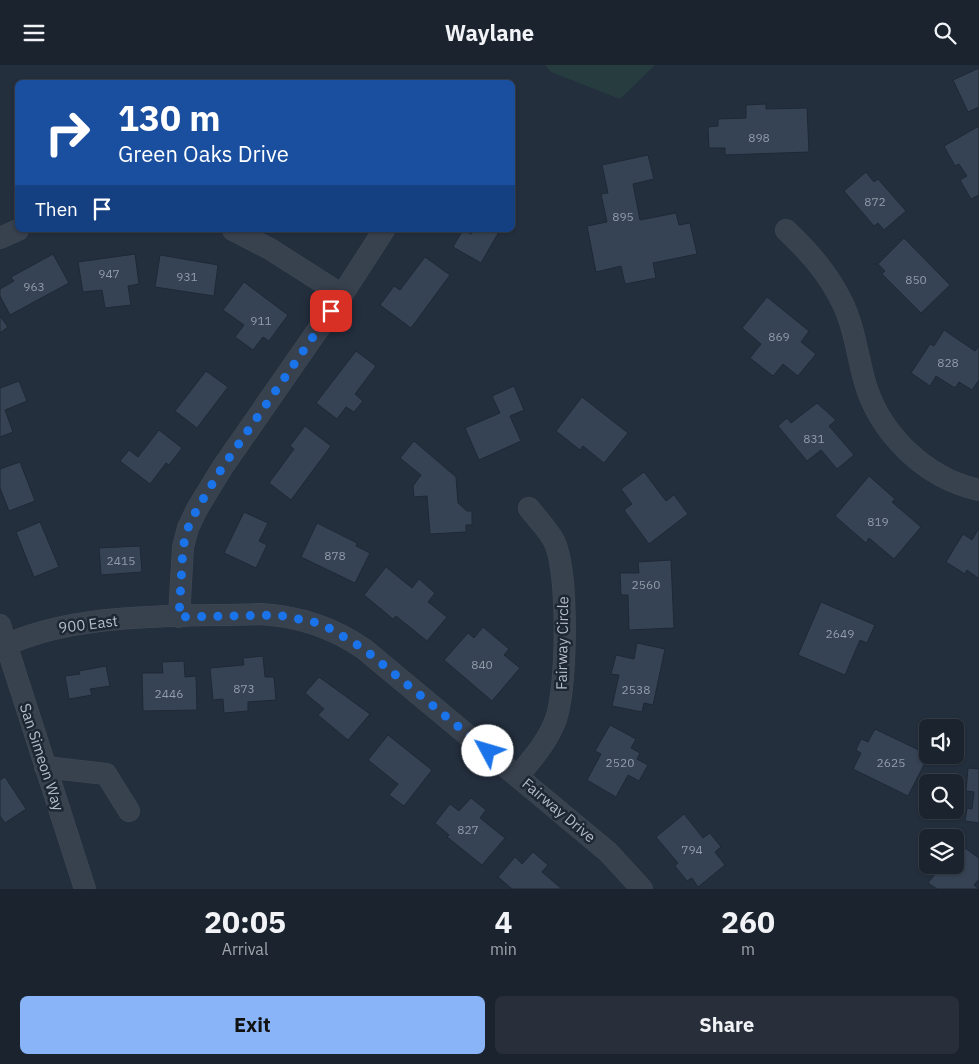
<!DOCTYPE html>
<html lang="en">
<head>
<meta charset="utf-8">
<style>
  :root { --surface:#1b232e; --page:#282f3a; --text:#f1f3f6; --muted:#a0a4aa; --line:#39404a; --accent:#8ab4f8 }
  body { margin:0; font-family:"IBM Plex Sans",sans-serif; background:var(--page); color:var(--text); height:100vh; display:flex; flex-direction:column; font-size:19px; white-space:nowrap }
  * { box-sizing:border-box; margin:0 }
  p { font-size:16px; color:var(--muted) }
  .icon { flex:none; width:28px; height:28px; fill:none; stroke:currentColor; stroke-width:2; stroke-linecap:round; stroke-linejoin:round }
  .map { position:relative; height:824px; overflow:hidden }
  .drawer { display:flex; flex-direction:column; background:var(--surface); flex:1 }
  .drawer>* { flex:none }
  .banner { position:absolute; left:15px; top:15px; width:500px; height:152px; border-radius:8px; box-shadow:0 1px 4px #0004,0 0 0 1px var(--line); background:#1a4fa0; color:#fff; overflow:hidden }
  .fabs { position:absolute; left:919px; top:654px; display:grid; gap:10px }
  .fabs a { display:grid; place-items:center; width:45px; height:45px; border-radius:8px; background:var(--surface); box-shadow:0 1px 4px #0004,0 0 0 1px var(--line); font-size:25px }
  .pin { position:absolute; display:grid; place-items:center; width:42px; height:42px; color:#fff; margin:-21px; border-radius:10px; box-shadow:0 2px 8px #0006 }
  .me { position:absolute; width:55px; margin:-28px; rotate:309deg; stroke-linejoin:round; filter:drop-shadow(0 0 4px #0008) }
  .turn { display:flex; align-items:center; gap:18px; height:105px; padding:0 20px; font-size:22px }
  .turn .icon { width:65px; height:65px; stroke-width:2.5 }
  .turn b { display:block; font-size:35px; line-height:42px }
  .then { display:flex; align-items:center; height:48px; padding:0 20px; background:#0003; gap:10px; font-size:19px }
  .eta { display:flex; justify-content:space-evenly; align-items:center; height:85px; text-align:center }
  .eta b { font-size:30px; font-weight:800; line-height:35px }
  .button { display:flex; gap:10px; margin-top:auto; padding:10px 20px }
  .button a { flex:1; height:58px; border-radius:8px; background:var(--accent); color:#111; font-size:20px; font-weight:800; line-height:58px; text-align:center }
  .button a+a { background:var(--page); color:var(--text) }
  header { display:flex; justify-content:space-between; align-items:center; height:65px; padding:0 20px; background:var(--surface); font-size:22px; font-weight:800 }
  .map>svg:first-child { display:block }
  .green { fill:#263c3f }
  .building { fill:#364354; stroke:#1f2835 }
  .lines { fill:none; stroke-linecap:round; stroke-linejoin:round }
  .minor-casing { stroke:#414a57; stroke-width:22 }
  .minor { stroke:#38414e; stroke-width:21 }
  .route { stroke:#1a73e8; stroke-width:9; stroke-dasharray:0 16.2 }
  .labels { text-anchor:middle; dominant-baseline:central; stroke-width:5; stroke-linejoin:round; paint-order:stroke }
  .number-label { font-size:12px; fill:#929caa }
  .street-label { font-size:15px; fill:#b4bcc9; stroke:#1d2633 }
</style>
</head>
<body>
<header><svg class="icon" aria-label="menu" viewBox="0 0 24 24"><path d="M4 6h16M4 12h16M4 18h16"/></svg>Waylane<svg class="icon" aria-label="search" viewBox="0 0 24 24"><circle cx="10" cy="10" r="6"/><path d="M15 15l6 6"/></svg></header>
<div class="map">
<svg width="979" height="824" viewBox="0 0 979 824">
  <rect width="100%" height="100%" fill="#242f3e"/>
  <path class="green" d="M545,0H655L620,34L551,7Z"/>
  <g class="building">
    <path d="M979,3V42L968,47L953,15Z"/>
    <path d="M766,39V44L807,43L809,87L725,90V83H709L708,62L718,61V54L746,53V40Z"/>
    <path d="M979,61V130L971,134L960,115L967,111L959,99L955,101L944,81Z"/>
    <path d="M648,90L654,114L633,119L640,155L676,148L679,160L690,158L697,189L653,198L656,213L625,219L621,201L596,207L587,161L607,157L601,129L608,128L602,100Z"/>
    <path d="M866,107L874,117L878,114L906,146L884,165L878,158L874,161L844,126Z"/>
    <path d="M463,165L471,169L473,165H500L481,198L453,182Z"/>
    <path d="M904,173L950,220L921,248L882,209L885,206L878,199Z"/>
    <path d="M53,189L69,218L10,250L0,231V224L14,216L11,212Z"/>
    <path d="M135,189L139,219L128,221L131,240L105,243L102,225L83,227L78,197Z"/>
    <path d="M160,190L218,200L214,231L155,222Z"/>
    <path d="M425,192L450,210L411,263L380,240L394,221L400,225Z"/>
    <path d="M244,217L288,250L269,276L263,272L253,285L235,272L244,260L223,245Z"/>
    <path d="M767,232L809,266L801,277L816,289L798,311L783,299L773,311L750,293L761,279L742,263Z"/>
    <path d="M0,251L8,262L0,268Z"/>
    <path d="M944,265L975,286L979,281V315L972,325L959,317L955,323L936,311L930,321L911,308L930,279L934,281Z"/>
    <path d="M356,286L376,301L355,329L363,336L354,347L346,342L337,354L316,338Z"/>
    <path d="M206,306L228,322L197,363L175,346Z"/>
    <path d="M19,316L27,336L5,345L13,367L0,372V323Z"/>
    <path d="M514,321L524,345L510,351L521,376L479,395L465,363L500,348L492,331Z"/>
    <path d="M582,332L628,368L604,398L583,381L580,385L556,366Z"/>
    <path d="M817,338L836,355L829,361L854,390L837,404L821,385L807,396L778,361L787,353L791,358Z"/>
    <path d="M305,361L331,381L291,435L269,418L294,384L290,381Z"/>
    <path d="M159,365L182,383L169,400L166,398L150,419L120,396L129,385L138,392Z"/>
    <path d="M414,376L456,412L458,438L467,446H472V460H466V467L430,469L427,431L414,432L413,421L421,410L400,393Z"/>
    <path d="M20,397L35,436L9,446L0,423V404Z"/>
    <path d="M644,407L666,436L674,430L688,449L649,479L624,445L632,439L621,424Z"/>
    <path d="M869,411L895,434L892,437L921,462L894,494L869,473L866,478L835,451Z"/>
    <path d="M244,447L268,458L259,476L267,480L256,503L224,488Z"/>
    <path d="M40,457L59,502L34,512L16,467Z"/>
    <path d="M317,458L357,478L356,481L370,488L355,518L301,492Z"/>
    <path d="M979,463V512L978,513L967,505L965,509L946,497L963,469L972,475Z"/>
    <path d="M140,481L142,507L101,510L99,483Z"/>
    <path d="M671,495L674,563L629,565L628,530H621L620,508H639L638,497Z"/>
    <path d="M386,502L412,523L419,514L435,528L428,537L447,552L427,576L396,551L393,554L364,530Z"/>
    <path d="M821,537L875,560L867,578L860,575L845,610L798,590Z"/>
    <path d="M483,562L509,584L504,590L520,603L492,636L444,595L468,568L474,573Z"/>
    <path d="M637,578L665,584L653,640L644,638L642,647L612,641L619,610L611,609L616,590L634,594Z"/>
    <path d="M263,591L265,612H274L276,635L248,637V646L224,648L223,634L213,635L210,603L244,600L243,593Z"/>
    <path d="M184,596L185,612L196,611L197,645L143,646L142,608H163L162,597Z"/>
    <path d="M106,601L110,621L90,624L92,630L69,634L65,611L80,609L79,606Z"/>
    <path d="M319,612L370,649L348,675L318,650L324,644L305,628Z"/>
    <path d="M610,660L636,674L631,683L640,688L637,694L648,700L639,716L628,710L616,732L587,715L601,689L595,686Z"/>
    <path d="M875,664L929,690L908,731L853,704L861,688L856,685L861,674L868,677Z"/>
    <path d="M388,670L432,705L404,741L389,730L398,719L368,695Z"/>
    <path d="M968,703L979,704V758L965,756L967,743L972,744L974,727L966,726Z"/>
    <path d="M5,712L26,744L5,758L0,751V715Z"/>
    <path d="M471,733L486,745L480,753L505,773L482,800L447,772L449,770L435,758L450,739L459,746Z"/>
    <path d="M684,749L703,773L710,768L721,782L715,787L725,800L698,822L692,813L687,816L675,801L678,798L656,772Z"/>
    <path d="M965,783L979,793V814L974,820L979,824H937L928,818L940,803L946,808L952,800H955V796Z"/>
    <path d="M533,787L548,800L542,807L562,824H512L498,812L515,792L522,799Z"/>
  </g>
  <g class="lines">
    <g class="minor-casing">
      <g id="minor">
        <path d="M233,165L270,184L342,230"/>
        <path d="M786,165C809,187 828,208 842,237C854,261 857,288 864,314C878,367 924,413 979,425"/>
        <path d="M0,173L18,165"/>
        <path d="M179,552L183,482L188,463L197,444L222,403L342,230L384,165"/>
        <path d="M0,560L85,824"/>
        <path d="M0,583C74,546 178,552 260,549C299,551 332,562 364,584L608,787L642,824"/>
        <path d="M45,702L106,709L129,746"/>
        <path d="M518,711C533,693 548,676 556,654C567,623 569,506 554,476C548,464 537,454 529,443"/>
      </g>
    </g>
    <use href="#minor" class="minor"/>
  </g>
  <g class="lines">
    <path class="route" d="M331,246L222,403L197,444L188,463L183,482L179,552L278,550L314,557L331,564L364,584L488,686"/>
  </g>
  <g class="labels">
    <g class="number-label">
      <text x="759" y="72">898</text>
      <text x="875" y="136">872</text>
      <text x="623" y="151">895</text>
      <text x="109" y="208">947</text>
      <text x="187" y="211">931</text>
      <text x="916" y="214">850</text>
      <text x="34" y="221">963</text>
      <text x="261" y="255">911</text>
      <text x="779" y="271">869</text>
      <text x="948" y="297">828</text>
      <text x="814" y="373">831</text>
      <text x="878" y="456">819</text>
      <text x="335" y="490">878</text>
      <text x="121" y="495">2415</text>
      <text x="646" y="519">2560</text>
      <text x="840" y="568">2649</text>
      <text x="482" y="599">840</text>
      <text x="244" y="623">873</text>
      <text x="636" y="624">2538</text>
      <text x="169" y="628">2446</text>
      <text x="620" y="697">2520</text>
      <text x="891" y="697">2625</text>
      <text x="468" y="764">827</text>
      <text x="692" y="784">794</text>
    </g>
    <g class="street-label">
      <text transform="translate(88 559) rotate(-7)">900 East</text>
      <text transform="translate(562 578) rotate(-89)">Fairway Circle</text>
      <text transform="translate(42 692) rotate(72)">San Simeon Way</text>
      <text transform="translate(559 745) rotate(40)">Fairway Drive</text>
    </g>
  </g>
</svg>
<div class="fabs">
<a><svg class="icon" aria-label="sound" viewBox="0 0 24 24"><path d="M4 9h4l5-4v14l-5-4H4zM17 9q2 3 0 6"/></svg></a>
<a><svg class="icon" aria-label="search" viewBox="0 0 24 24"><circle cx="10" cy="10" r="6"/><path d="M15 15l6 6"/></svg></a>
<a><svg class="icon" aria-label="layers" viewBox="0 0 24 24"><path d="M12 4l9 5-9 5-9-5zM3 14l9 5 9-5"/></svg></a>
</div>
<div class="pin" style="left:331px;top:246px;background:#d93025"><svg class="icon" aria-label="arrive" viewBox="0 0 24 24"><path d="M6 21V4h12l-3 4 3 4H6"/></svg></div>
<svg class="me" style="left:488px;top:686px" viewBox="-20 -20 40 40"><circle r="19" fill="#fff"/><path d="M0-13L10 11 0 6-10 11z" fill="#1a73e8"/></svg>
<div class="banner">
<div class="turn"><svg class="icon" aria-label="right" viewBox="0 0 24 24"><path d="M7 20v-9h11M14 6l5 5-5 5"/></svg><div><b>130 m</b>Green Oaks Drive</div></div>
<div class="then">Then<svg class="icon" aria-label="arrive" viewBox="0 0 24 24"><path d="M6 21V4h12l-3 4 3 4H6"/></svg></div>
</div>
</div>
<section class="drawer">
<div class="eta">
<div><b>20:05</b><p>Arrival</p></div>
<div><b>4</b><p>min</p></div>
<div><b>260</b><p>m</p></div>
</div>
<div class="button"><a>Exit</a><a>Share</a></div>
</section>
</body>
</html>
